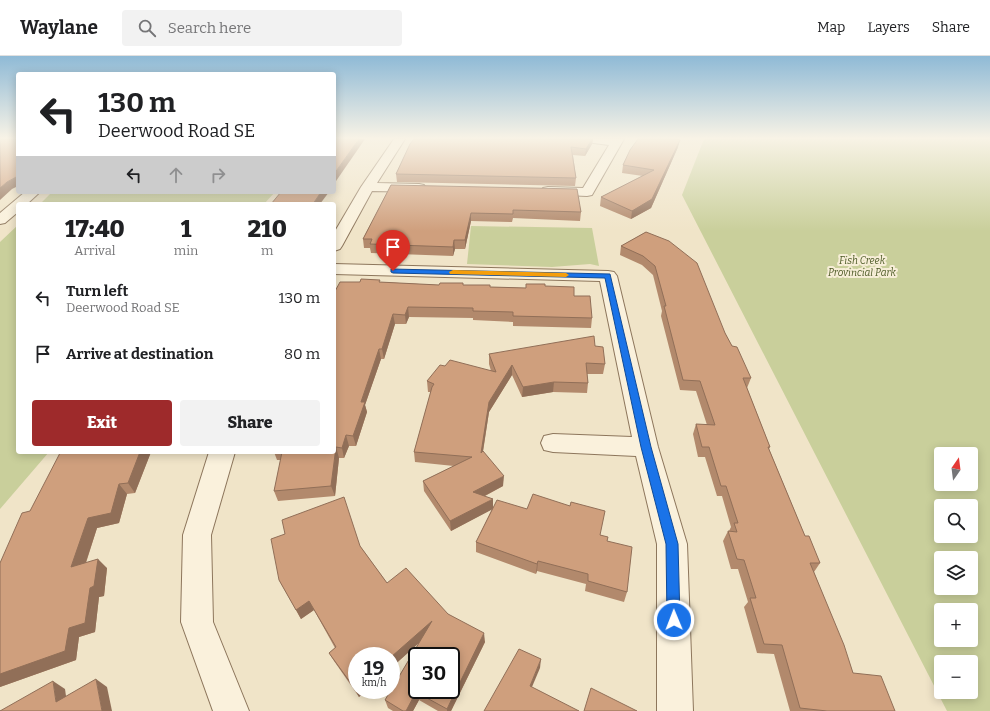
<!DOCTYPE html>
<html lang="en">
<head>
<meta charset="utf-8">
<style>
  :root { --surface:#fff; --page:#f2f2f2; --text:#202124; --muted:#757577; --line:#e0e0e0; --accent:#9e2a2b }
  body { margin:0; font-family:Bitter,serif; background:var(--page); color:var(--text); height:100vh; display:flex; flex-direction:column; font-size:15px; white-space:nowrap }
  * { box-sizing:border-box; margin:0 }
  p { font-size:13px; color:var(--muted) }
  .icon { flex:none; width:22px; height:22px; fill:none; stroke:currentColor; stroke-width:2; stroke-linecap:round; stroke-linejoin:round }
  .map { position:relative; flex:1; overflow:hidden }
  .side { position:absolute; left:16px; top:146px; width:320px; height:252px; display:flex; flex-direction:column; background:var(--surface); border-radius:4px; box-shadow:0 2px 10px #0003 }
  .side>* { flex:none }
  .guide { position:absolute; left:16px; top:16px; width:320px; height:122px; border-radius:4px; box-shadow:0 2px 10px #0003; background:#fff; color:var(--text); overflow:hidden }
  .needle { width:26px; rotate:14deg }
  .buttons { position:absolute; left:934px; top:391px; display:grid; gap:8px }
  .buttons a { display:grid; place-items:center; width:44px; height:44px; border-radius:4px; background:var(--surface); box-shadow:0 2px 10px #0003; font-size:20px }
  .speed { position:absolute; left:348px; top:591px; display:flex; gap:8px; font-size:20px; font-weight:700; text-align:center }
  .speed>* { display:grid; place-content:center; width:52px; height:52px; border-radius:50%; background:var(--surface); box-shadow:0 2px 10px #0003; line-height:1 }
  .speed small { font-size:10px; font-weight:400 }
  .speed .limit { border:2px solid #111; border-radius:6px; background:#fff; color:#111 }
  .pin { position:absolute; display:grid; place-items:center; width:34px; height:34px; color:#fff; margin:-41px -17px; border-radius:50% 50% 50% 0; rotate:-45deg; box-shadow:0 0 4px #0007 }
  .pin .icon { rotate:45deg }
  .me { position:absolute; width:44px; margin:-22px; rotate:359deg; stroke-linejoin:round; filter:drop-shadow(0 0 3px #0008) }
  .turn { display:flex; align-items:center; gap:14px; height:84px; padding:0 16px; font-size:18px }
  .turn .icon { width:52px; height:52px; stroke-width:2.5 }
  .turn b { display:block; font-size:28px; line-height:34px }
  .lanes { display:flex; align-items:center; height:38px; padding:0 16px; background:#0003; justify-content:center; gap:20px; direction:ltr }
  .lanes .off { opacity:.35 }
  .eta { display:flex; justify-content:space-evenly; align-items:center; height:68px; text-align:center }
  .eta b { font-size:24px; font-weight:800; line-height:28px }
  .cta { display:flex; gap:8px; margin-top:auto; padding:8px 16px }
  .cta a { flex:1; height:46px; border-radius:4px; background:var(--accent); color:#fff; font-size:16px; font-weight:800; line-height:46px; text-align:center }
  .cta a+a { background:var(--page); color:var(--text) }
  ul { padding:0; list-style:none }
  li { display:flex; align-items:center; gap:12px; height:56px; padding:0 16px }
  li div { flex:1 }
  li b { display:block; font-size:15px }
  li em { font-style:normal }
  header { display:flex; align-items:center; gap:24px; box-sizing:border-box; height:56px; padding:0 20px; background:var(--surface); border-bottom:1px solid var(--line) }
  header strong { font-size:19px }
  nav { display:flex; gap:22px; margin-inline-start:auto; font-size:14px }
  .search { width:280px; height:36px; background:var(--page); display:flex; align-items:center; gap:10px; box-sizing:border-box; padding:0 14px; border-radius:4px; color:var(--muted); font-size:15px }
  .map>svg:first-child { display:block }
  .green { fill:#c9cf9b; fill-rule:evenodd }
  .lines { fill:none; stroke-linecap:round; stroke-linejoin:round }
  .minor-casing { stroke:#8d765c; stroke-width:2 }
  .minor { fill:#faf1dc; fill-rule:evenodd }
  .wall { fill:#b2896c }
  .shaded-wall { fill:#916f58 }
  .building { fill:#cf9f7d; stroke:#916f58; fill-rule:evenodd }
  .route { fill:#1a73e8; stroke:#114b97 }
  .slow { fill:#f59e0b }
  .labels { text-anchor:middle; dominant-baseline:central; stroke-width:4; stroke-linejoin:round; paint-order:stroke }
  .far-park-label { font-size:10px; font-style:italic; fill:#4d5a26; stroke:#f7eed8 }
</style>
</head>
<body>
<header>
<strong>Waylane</strong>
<div class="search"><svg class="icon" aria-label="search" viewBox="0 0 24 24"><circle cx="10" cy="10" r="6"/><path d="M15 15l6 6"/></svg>Search here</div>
<nav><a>Map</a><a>Layers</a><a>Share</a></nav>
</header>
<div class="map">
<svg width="990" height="655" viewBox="0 0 990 655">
  <rect width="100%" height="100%" fill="#f0e4c8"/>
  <g class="green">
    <path d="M704,83H990V655H947L682,139ZM941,398H971V428H941ZM941,450H971V480H941ZM941,502H971V532H941ZM941,554H971V584H941ZM941,606H971V636H941Z"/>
    <path d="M52,136H275L264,148H40Z"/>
    <path d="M18,169V396H49L0,453V186Z"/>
    <path d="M471,170L592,172L599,210L590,208L552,211L467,208Z"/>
  </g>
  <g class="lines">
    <g class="minor-casing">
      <g id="minor">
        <path d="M394,83H405L377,127L419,128L424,129L426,132L424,135L419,136L372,135L342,190L340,193L334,195V177L361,131Z"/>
        <path d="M581,83H624L592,139L587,140L543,138L541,135L543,132L548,131L583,132L609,89L586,86Z"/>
        <path d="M25,136H40L27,148H18V156L5,167L0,168V157Z"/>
        <path d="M334,208L608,215L614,216L617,220L658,391L687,488L693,655H657V488L636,400L553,396L544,394L541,387L544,380L553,378L632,381L600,225L334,218Z"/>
        <path d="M209,396H235L211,479L213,566L249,655H213L181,566L183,479Z"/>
      </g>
    </g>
    <use href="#minor" class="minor"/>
  </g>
  <g class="wall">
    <path d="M414,83H593L592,88L585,100L573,99L576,122L575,130L397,126L396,118Z"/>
    <path d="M678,84V91L651,152L631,163L600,150L601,141L643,120L622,117L623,109Z"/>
    <path d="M391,129L581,156L580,165L513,162L512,166L471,165L465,193H455L453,200L371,197L370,192H364L363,183Z"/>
    <path d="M646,176L725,277L732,290L751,322L747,332L770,391L769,393L805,480L820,507L814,516L853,617L895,655H790L774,598L757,597L744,551L748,546L738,513H731L723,485L728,475H729L731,471L722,440H717L705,401H698L693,378L696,368L707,369L696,335L680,334L661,260L662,255L653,219L642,209L620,199L621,190Z"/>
    <path d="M360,226H380L439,229H463L490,231L526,232L545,230L574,240L592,262L591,272L513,270V266L473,264V262L409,261L406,268H395L384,303H381L365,349L367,356L356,390H349L344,402H339L335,440L278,445L274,435L281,404H277L274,396H334V237Z"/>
    <path d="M595,290L605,308L603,318H587L588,327L587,337L553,336L522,341L512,319L489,356L483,396L503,430L485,440L493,451L600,479L607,485L627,536L624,546L585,535L586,528L537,515L536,518L476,496V486L492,453L451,475L424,435L423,425L454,410L415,406L414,396L431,336H428L427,325L445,310L491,315L489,308V298Z"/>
    <path d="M72,396H151L135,437L127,438L119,467L97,472L86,507L107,512L104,540L99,541L95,576L79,581L76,604L0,631V507L30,455Z"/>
    <path d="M360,490L387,527L448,558L485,586L451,655H438L419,644L413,655H393L388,652L385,644L419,587L391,612V600L359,641L334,605L329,597L335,592L314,554L301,563L279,524Z"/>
  </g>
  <g class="shaded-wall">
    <path d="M359,83H365L334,128V118Z"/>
    <path d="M592,83H593L592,88L585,100L586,93Z"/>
    <path d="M680,84L678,91L651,152L631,163L632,155Z"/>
    <path d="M18,120V130L12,133L0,144V132L7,126Z"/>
    <path d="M321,136H329L320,148H313Z"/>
    <path d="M471,157V165L465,193V184Z"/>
    <path d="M454,184L455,193L453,200V191Z"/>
    <path d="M408,251L409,261L406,268L405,259Z"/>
    <path d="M393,258L395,268L384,303L382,293Z"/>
    <path d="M379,293L381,303L365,349L367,356L356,390L353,380L361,346Z"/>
    <path d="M512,309V319L489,356L481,407V397L489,346Z"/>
    <path d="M554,326L553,336L522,341L523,331Z"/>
    <path d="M346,379L349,390L344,402L342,392Z"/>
    <path d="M336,391L339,402L335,440L331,430Z"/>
    <path d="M140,396H151L135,437L128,427Z"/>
    <path d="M504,420L503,430L473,446V436Z"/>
    <path d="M119,428L127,438L119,467L97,472L81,521L71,511L88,462Z"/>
    <path d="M493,443V453L451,475L450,465Z"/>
    <path d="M98,503L107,512L104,540L99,541L95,576L79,581L76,604L0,631V618L69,572L90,532Z"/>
    <path d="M538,505L537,515L536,518L537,508Z"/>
    <path d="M309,545L314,554L301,563L296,554Z"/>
    <path d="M432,565L433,574L391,612V601Z"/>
    <path d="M484,577L485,586L451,655H447V653Z"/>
    <path d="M541,603L540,612L529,638L530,630Z"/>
    <path d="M96,623L107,631L112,655H102Z"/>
    <path d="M53,625L65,633L68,654L56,646Z"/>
    <path d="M357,631V634H367L359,641L355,633Z"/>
    <path d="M416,636L419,644L413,655H406Z"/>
  </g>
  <g class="building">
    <path d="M0,83H18V120L7,126L0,132Z"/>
    <path d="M334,83H359L334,118Z"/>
    <path d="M414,83H592L586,93L571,91L576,122L396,118L410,88Z"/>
    <path d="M638,83H676L680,84L652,143L632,155L601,141L654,114L623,109L630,94Z"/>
    <path d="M391,129L577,133L581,156L513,154V158L471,157L465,184H454L453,191L370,188L372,183H363Z"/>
    <path d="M281,136H321L313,148H271Z"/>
    <path d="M646,176L669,185L697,207L725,277L732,290L737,291L751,322H743L770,391H768L805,480H809L820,507H810L844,589L853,617L881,620L895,655H827L800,652L782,589L764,588L750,542H756L744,504L737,503L728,475L737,476L734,467H738L726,430H721L709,391H702L696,368L715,369L700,325L683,324L664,250H666L655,210L643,200L621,190Z"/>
    <path d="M361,223L380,224L379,226L439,229L440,227H463V229H490V231L526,232V228H545V230L574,231V240H590L592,262L513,260V256L473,255V252L408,251L405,259L393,258L382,293H379L361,346H365L353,380L346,379L342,392L336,391L331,430L274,435L282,396H334V259L335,257H334V237L340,226H360Z"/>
    <path d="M594,280L595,290L603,291L605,308L586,307L588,327L554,326L523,331L512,309L489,346L481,397L483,395L504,420L473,436L493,443L450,465L423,425L472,401L414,396L432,331L434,328L427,325L440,309L445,310L450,304L496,316L489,298Z"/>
    <path d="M72,396H140L128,427L119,428L111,457L88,462L71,511L98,503L94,530L90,532L85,567L69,572L65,595L0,618V507L22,457L30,455L60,397Z"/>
    <path d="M533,438L570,450L571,446L605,455L600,479L608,481L607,485L632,491L627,536L588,525V518L538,505L537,508L476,486L497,444L527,453Z"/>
    <path d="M344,441L360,490L387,527L406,512L448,558L484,577L447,653L416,636L406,655H403L385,644L432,565L391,601V600H357V631L355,633L329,597L336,591L309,545L296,554L279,524L271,483L285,478L282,464ZM417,600H451V634H417Z"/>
    <path d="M519,593L541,603L530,630L579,655H484Z"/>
    <path d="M96,623L102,655H0L53,625L56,646Z"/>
    <path d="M591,632L637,655H584Z"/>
  </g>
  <linearGradient id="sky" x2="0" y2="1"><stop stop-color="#8fbad6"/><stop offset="0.47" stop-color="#f8f3e6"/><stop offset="1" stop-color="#f8f3e6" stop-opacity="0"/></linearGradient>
  <rect width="990" height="175" fill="url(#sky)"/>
  <path class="route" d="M391,213L610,218L651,391L678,488L680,564L678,569L674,571L669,569L667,564L666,488L641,391L605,222L393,217L391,216Z"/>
  <path class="slow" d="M453,214L566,217L569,219L566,221L450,218L449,216Z"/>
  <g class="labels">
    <g class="far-park-label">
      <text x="862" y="205">Fish Creek<tspan x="862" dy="12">Provincial Park</tspan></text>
    </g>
  </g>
</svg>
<div class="buttons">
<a><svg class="needle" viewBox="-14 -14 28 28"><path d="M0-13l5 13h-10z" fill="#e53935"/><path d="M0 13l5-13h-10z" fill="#757577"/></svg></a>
<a><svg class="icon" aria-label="search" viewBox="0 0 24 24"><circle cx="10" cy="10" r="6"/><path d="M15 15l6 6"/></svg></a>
<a><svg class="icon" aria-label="layers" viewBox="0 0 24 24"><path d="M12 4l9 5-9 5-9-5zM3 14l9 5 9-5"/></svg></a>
<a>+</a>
<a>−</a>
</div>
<div class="speed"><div>19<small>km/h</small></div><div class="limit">30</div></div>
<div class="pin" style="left:393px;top:215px;background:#d93025"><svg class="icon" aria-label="arrive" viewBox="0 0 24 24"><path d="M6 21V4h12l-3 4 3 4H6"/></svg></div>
<svg class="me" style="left:674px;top:564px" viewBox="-20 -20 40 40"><circle r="17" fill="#1a73e8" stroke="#fff" stroke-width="3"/><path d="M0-11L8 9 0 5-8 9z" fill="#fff"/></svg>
<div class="guide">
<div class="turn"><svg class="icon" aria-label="left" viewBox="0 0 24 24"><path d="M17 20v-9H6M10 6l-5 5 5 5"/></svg><div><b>130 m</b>Deerwood Road SE</div></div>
<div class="lanes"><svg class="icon" aria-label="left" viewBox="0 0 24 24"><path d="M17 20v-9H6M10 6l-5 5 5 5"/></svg><svg class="icon off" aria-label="ahead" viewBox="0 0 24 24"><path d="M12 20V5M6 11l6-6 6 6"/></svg><svg class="icon off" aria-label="right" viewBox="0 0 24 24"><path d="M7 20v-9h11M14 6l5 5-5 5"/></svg></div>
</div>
<section class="side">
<div class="eta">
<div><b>17:40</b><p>Arrival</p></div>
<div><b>1</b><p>min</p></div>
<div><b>210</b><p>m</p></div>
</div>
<ul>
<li><svg class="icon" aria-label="left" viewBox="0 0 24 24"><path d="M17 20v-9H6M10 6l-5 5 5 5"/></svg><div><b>Turn left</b><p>Deerwood Road SE</p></div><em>130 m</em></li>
<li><svg class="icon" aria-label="arrive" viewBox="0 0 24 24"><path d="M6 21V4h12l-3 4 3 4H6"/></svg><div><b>Arrive at destination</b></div><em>80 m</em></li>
</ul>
<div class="cta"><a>Exit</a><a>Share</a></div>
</section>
</div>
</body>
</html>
